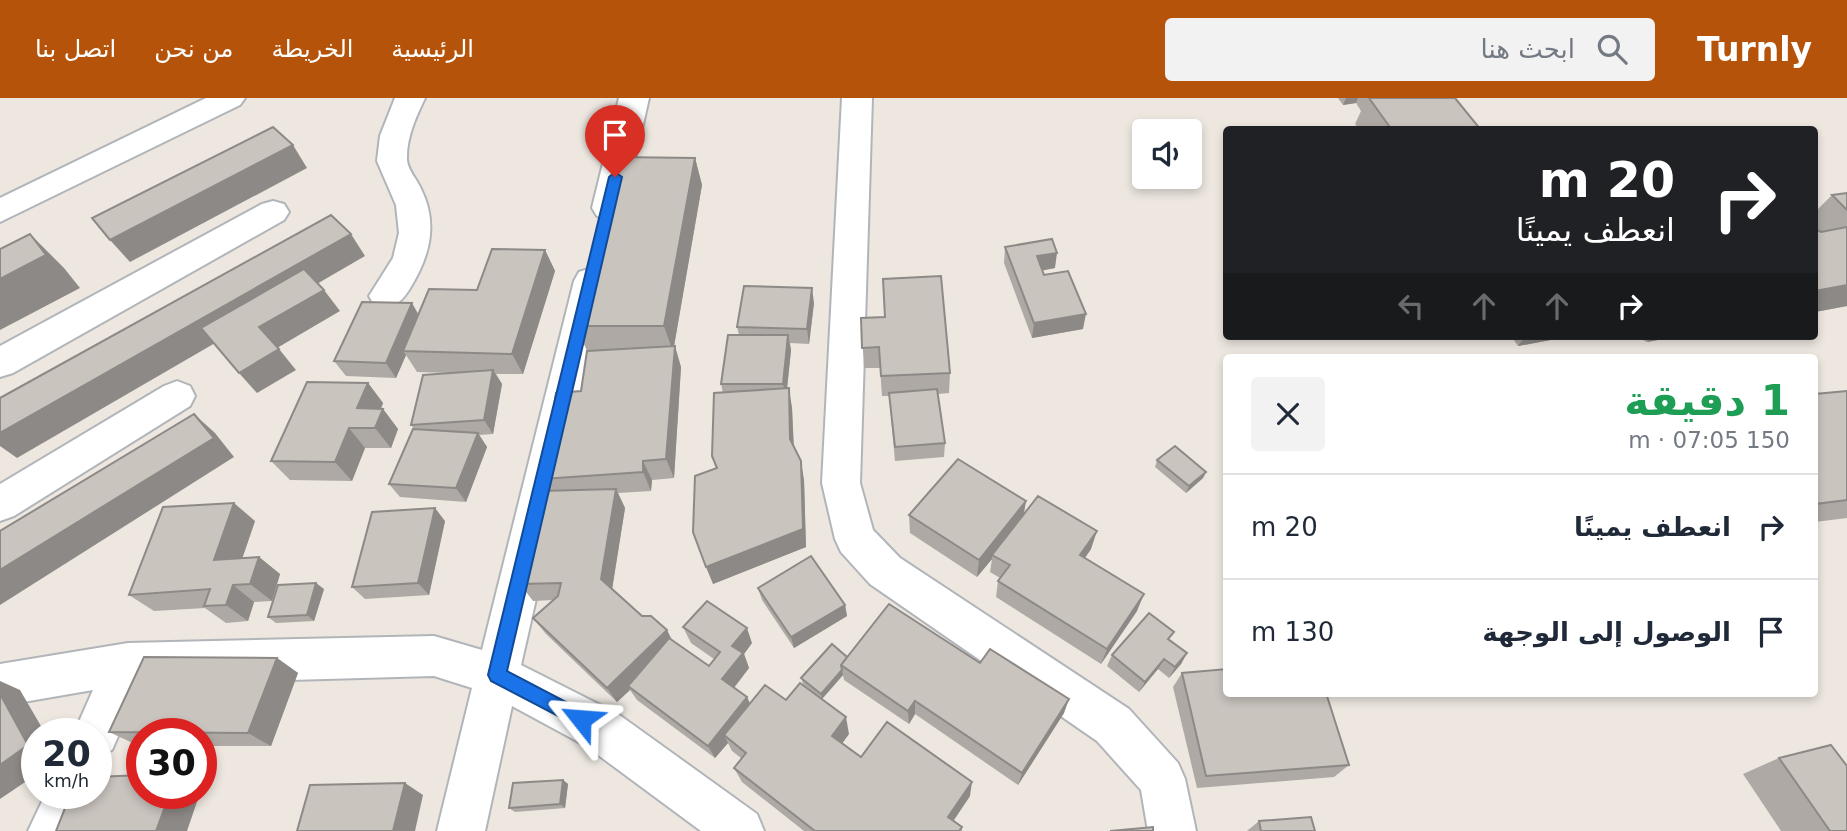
<!DOCTYPE html>
<html lang="ar">
<head>
<meta charset="utf-8">
<style>
  :root { --surface:#fff; --page:#f2f2f3; --text:#1f2937; --muted:#747a83; --line:#e0e1e3; --accent:#b45309 }
  body { margin:0; font-family:"DejaVu Sans",Cairo,sans-serif; background:var(--page); color:var(--text); direction:rtl; height:100vh; display:flex; flex-direction:column; font-size:26px; white-space:nowrap }
  * { box-sizing:border-box; margin:0 }
  p { font-size:23px; color:var(--muted) }
  .icon { flex:none; width:38px; height:38px; fill:none; stroke:currentColor; stroke-width:2; stroke-linecap:round; stroke-linejoin:round }
  .map { position:relative; flex:1; overflow:hidden; direction:ltr }
  .panel { position:absolute; left:1223px; top:256px; width:595px; height:343px; display:flex; flex-direction:column; background:var(--surface); border-radius:7px; box-shadow:0 4px 10px #0003; direction:rtl }
  .panel>* { flex:none }
  .top-card { position:absolute; left:1223px; top:28px; width:595px; height:214px; border-radius:7px; box-shadow:0 4px 10px #0003; direction:rtl; background:#202124; color:#fff; overflow:hidden }
  .tools { position:absolute; left:1132px; top:21px; display:grid; gap:14px }
  .tools a { display:grid; place-items:center; width:70px; height:70px; border-radius:7px; background:var(--surface); box-shadow:0 4px 10px #0003; font-size:35px }
  .speed { position:absolute; left:21px; top:620px; display:flex; gap:14px; font-size:35px; font-weight:700; text-align:center }
  .speed>* { display:grid; place-content:center; width:91px; height:91px; border-radius:50%; background:var(--surface); box-shadow:0 4px 10px #0003; line-height:1 }
  .speed small { font-size:18px; font-weight:400 }
  .speed .limit { border:10px solid #d22; background:#fff; color:#111 }
  .pin { position:absolute; display:grid; place-items:center; width:60px; height:60px; color:#fff; margin:-72px -30px; border-radius:50% 50% 50% 0; rotate:-45deg; box-shadow:0 0 7px #0007 }
  .pin .icon { rotate:45deg }
  .me { position:absolute; width:77px; margin:-38px; rotate:298deg; stroke-linejoin:round; filter:drop-shadow(0 0 5px #0008) }
  .turn { display:flex; align-items:center; gap:24px; height:147px; padding:0 28px; font-size:32px }
  .turn .icon { width:91px; height:91px; stroke-width:2.5 }
  .turn b { display:block; font-size:49px; line-height:60px }
  .lanes { display:flex; align-items:center; height:66px; padding:0 28px; background:#0003; justify-content:center; gap:35px; direction:ltr }
  .lanes .off { opacity:.35 }
  .round { display:grid; place-items:center; flex:none; width:74px; height:74px; border-radius:7px; background:var(--page) }
  .head { display:flex; align-items:center; justify-content:space-between; height:119px; padding:0 28px }
  h1 { font-size:42px; font-weight:800; line-height:52px; color:#1e9e55 }
  ul { padding:0; list-style:none }
  li { display:flex; align-items:center; gap:21px; height:105px; padding:0 28px; border-top:2px solid var(--line) }
  li div { flex:1 }
  li b { display:block; font-size:26px }
  li em { font-style:normal }
  header { display:flex; align-items:center; gap:42px; box-sizing:border-box; height:98px; padding:0 35px; background:var(--accent); color:#fff }
  header strong { font-size:33px }
  nav { display:flex; gap:38px; margin-inline-start:auto; font-size:24px }
  .search { width:490px; height:63px; background:var(--page); display:flex; align-items:center; gap:18px; box-sizing:border-box; padding:0 24px; border-radius:7px; color:var(--muted); font-size:26px }
  .map>svg:first-child { display:block }
  .lines { fill:none; stroke-linecap:round; stroke-linejoin:round }
  .street-casing { stroke:#b1b5b9; stroke-width:4 }
  .street { fill:#fff; fill-rule:evenodd }
  .wall { fill:#aea9a4 }
  .shaded-wall { fill:#8d8986 }
  .building { fill:#cac4bf; stroke:#8d8986; stroke-width:2 }
  .route { fill:#1a73e8; stroke:#114b97; stroke-width:2 }
</style>
</head>
<body>
<header>
<strong>Turnly</strong>
<div class="search"><svg class="icon" aria-label="search" viewBox="0 0 24 24"><circle cx="10" cy="10" r="6"/><path d="M15 15l6 6"/></svg>ابحث هنا</div>
<nav><a>الرئيسية</a><a>الخريطة</a><a>من نحن</a><a>اتصل بنا</a></nav>
</header>
<div class="map">
<svg width="1847" height="733" viewBox="0 0 1847 733">
  <rect width="100%" height="100%" fill="#ede7e0"/>
  <g class="lines">
    <g class="street-casing">
      <g id="street">
        <path d="M206,0H245L240,7L0,124V100Z"/>
        <path d="M395,0H425C416,19 406,40 407,62C408,73 417,81 421,91C439,127 429,160 409,192C399,207 391,212 374,207L369,198L393,160L399,135L396,107L377,63L380,38Z"/>
        <path d="M619,0H649L624,110L619,118L608,121L597,118L592,110Z"/>
        <path d="M842,0H872L860,385L873,432L900,460L1129,611L1178,665L1185,681L1196,733H1148L1141,692L1097,643L870,486L841,454L835,441L822,385Z"/>
        <path d="M273,103L284,106L289,114L284,122L13,275L0,279V248L262,106Z"/>
        <path d="M591,170L603,174L608,183L521,567L618,616L757,716L764,733H701L586,648L512,608L485,733H437L472,590L434,578L141,586L112,652L96,658V635H74L93,592L0,608V566L128,545L434,538L482,552L574,183L579,174Z"/>
        <path d="M177,283L190,288L195,298L190,308L14,418L0,423V386L164,288Z"/>
        <path d="M46,695H93L77,733H28Z"/>
      </g>
    </g>
    <use href="#street" class="street"/>
  </g>
  <g class="wall">
    <path d="M1338,0H1455L1481,32H1360L1355,26L1361,13L1356,5L1343,7Z"/>
    <path d="M695,60L702,87L674,248L681,269L674,380L652,382L651,393L618,395L625,410L612,491L642,518L672,542L709,568L714,561L691,545L683,529L752,545L744,556L749,570L734,590L747,599L750,606L786,602L849,636L842,645L861,659L970,698L954,722L962,729V733H804L742,684L734,670L741,660L732,653L728,645L715,660L637,602L630,592L617,604L546,536L533,520L554,502L533,503L520,486L550,393L543,381L581,293L587,253L576,228Z"/>
    <path d="M1847,95V208L1815,214V114L1832,97Z"/>
    <path d="M1005,149L1055,170L1042,172L1044,177L1083,231L1032,240L1004,165Z"/>
    <path d="M545,152L555,173L523,276H496L502,286L493,336L479,337L487,349L466,404L400,399L389,386L414,331L411,327L451,275L417,274L406,257L396,280L346,278L334,263L419,216L477,192Z"/>
    <path d="M814,205L809,246L790,245L791,252L787,290L792,310L794,348L804,382L806,449L713,486L716,370L712,358L723,295L721,286L739,237L737,229Z"/>
    <path d="M861,220L950,275L949,295L938,296L945,345L944,359L895,363L889,298H882L880,270H864Z"/>
    <path d="M1511,238H1572L1518,248Z"/>
    <path d="M1635,238H1680L1647,244Z"/>
    <path d="M368,285L383,305L381,311H383L398,331L391,350H365L352,383L290,382L271,363Z"/>
    <path d="M1847,293V420L1815,424V296Z"/>
    <path d="M1157,362L1206,374L1203,380L1186,395L1155,369Z"/>
    <path d="M1026,403L1023,417L1091,451L1085,460L1137,513L1101,566L996,499L998,483L1000,480L990,474L992,461L977,479L910,435L909,417Z"/>
    <path d="M255,423L242,460L259,459L280,476L272,503L254,504L248,523L226,525L205,510L154,513L129,497Z"/>
    <path d="M445,423L429,497L365,501L352,489Z"/>
    <path d="M758,490L845,507L847,518L794,550L762,502Z"/>
    <path d="M324,491L314,523L276,525L268,519Z"/>
    <path d="M1170,542L1187,555L1181,566L1169,580L1158,571L1139,594L1107,568L1112,557Z"/>
    <path d="M847,559L980,565L1064,615L1018,687L915,616L909,626L844,582L843,577L822,601L803,586L801,580Z"/>
    <path d="M277,560L298,575L271,648H201V635H142V647H137L109,634Z"/>
    <path d="M1182,575L1349,667L1334,679L1197,690L1173,589Z"/>
    <path d="M1779,660L1847,733H1781L1743,676Z"/>
    <path d="M563,682L568,686L565,710L515,714L509,710Z"/>
    <path d="M1259,723L1315,733H1247Z"/>
  </g>
  <g class="shaded-wall">
    <path d="M1346,0H1358L1356,5L1343,7Z"/>
    <path d="M293,47L307,70L130,164L110,142Z"/>
    <path d="M695,60L702,87L673,254L664,228Z"/>
    <path d="M30,136L64,170L80,190L0,232V181Z"/>
    <path d="M351,136L365,158L17,360L0,348V335Z"/>
    <path d="M545,152L555,173L523,276L512,256Z"/>
    <path d="M1057,155L1055,170L1035,174L1037,158Z"/>
    <path d="M1847,187V208L1815,214V193Z"/>
    <path d="M812,190L814,205L809,246L807,231Z"/>
    <path d="M324,192L340,213L277,250L259,229Z"/>
    <path d="M412,205L421,221L403,253L406,257L396,280L386,265Z"/>
    <path d="M1086,216L1083,231L1032,240L1034,225Z"/>
    <path d="M788,237L791,252L786,301L783,286Z"/>
    <path d="M1526,238H1572L1518,248Z"/>
    <path d="M1653,238H1680L1647,244Z"/>
    <path d="M675,248L681,269L674,380L666,361Z"/>
    <path d="M279,251L296,272L257,295L239,275Z"/>
    <path d="M493,272L502,286L493,336L484,322Z"/>
    <path d="M368,285L383,305L373,330L357,310Z"/>
    <path d="M789,290L792,310L794,360L790,341Z"/>
    <path d="M383,311L398,331L391,350L375,330Z"/>
    <path d="M194,316L215,335L234,359L0,507V472Z"/>
    <path d="M349,330L365,350L352,383L335,364Z"/>
    <path d="M478,335L487,349L466,404L456,390Z"/>
    <path d="M643,363L652,382L651,393L643,374Z"/>
    <path d="M801,363L804,382L806,449L713,486L706,469Z"/>
    <path d="M1206,374L1203,380L1186,395L1189,388Z"/>
    <path d="M616,391L625,410L611,498L601,481Z"/>
    <path d="M1026,403L1023,421L992,457V461L977,479L979,462Z"/>
    <path d="M234,405L255,423L236,479L214,462Z"/>
    <path d="M435,410L445,423L429,497L418,485Z"/>
    <path d="M1097,433L1091,451L1075,474L1080,457Z"/>
    <path d="M259,459L280,476L272,503L250,486Z"/>
    <path d="M316,485L324,491L314,523L307,517Z"/>
    <path d="M233,487L254,504L248,523L226,507Z"/>
    <path d="M1144,496L1137,513L1101,566L1107,551Z"/>
    <path d="M845,507L847,518L794,550L791,539Z"/>
    <path d="M747,530L752,545L744,556L749,570L729,596L722,581L732,548Z"/>
    <path d="M667,532L675,548L628,588L630,592L617,604L607,590Z"/>
    <path d="M1187,555L1181,566L1169,580L1175,569Z"/>
    <path d="M277,560L298,575L271,648L248,635Z"/>
    <path d="M1164,561L1158,571L1139,594L1145,584Z"/>
    <path d="M842,572L843,577L822,601L821,596Z"/>
    <path d="M0,583L20,592L45,635H37V676L0,701Z"/>
    <path d="M747,599L753,612L724,637L728,645L715,660L708,648Z"/>
    <path d="M1069,601L1064,615L1018,687L1022,675Z"/>
    <path d="M915,603V616L909,626L908,613Z"/>
    <path d="M846,619L849,636L836,654L832,638Z"/>
    <path d="M563,682L568,686L565,710L560,706Z"/>
    <path d="M972,684L970,698L947,732L948,719Z"/>
    <path d="M405,685L423,697L415,733H393Z"/>
    <path d="M170,695H200L187,733H156Z"/>
  </g>
  <g class="building">
    <path d="M1369,0H1455L1481,32H1392Z"/>
    <path d="M273,29L293,47L110,142L92,120Z"/>
    <path d="M617,59L695,60L664,228H576Z"/>
    <path d="M1847,95V112L1832,97Z"/>
    <path d="M331,117L351,136L0,335V300Z"/>
    <path d="M1847,129V187L1815,193V131L1821,134Z"/>
    <path d="M30,136L46,157L0,181V151Z"/>
    <path d="M1052,141L1057,155L1037,158L1044,177L1068,173L1086,216L1034,225L1005,149Z"/>
    <path d="M492,151L545,152L512,256L403,253L429,191L477,192Z"/>
    <path d="M304,171L324,192L259,229L279,251L239,275L201,230Z"/>
    <path d="M941,178L950,275L881,278L879,249L862,250L861,220L885,219L883,181Z"/>
    <path d="M744,188L812,190L807,231L737,229Z"/>
    <path d="M362,204L412,205L386,265L334,263Z"/>
    <path d="M728,237H788L783,286H721Z"/>
    <path d="M675,248L666,361L643,363V374L543,381L556,295L581,293L587,253Z"/>
    <path d="M493,272L484,322L411,327L423,277Z"/>
    <path d="M307,284L368,285L357,310L383,311L375,330H349L335,364L271,363Z"/>
    <path d="M789,290L790,341L801,363L803,431L706,469L693,434L695,378L717,370L712,358L714,295Z"/>
    <path d="M937,291L945,345L895,349L889,295Z"/>
    <path d="M1847,293V402L1815,406V296Z"/>
    <path d="M194,316L214,340L0,472V433Z"/>
    <path d="M413,331L478,335L456,390L389,386Z"/>
    <path d="M1175,348L1206,374L1189,388L1157,362Z"/>
    <path d="M958,361L1026,403L979,462L909,417Z"/>
    <path d="M616,391L601,481L642,518H651L667,532L607,590L533,520L558,498L561,485L520,486L540,393Z"/>
    <path d="M1038,398L1097,433L1080,457L1144,496L1107,551L998,483L1010,467L992,457Z"/>
    <path d="M234,405L214,462L259,459L250,486L233,487L226,507L204,508L210,491L129,497L163,409Z"/>
    <path d="M435,410L418,485L352,489L372,414Z"/>
    <path d="M811,458L845,507L791,539L758,490Z"/>
    <path d="M316,485L307,517L268,519L278,487Z"/>
    <path d="M707,503L747,530L732,548L743,555L722,581L747,599L708,648L628,588L669,540L709,568L720,554L683,529Z"/>
    <path d="M889,506L980,565L990,551L1069,601L1022,675L915,603L908,613L841,567Z"/>
    <path d="M1149,515L1174,534L1168,541L1187,555L1175,569L1164,561L1145,584L1112,557Z"/>
    <path d="M832,546L847,559L841,567L842,572L821,596L801,580Z"/>
    <path d="M144,559L277,560L248,635L109,634Z"/>
    <path d="M1227,571V595H1326L1349,667L1206,678L1182,575Z"/>
    <path d="M800,585L846,619L832,638L861,659L887,624L972,684L948,719L962,729L959,733H815L734,670L746,655L724,637L765,587L786,602Z"/>
    <path d="M0,596L28,647L0,667Z"/>
    <path d="M1831,647L1847,668V733H1830L1779,660Z"/>
    <path d="M142,677V695H170L156,733H56L71,695H96V679Z"/>
    <path d="M563,682L560,706L509,710L513,685Z"/>
    <path d="M405,685L393,733H297L310,687Z"/>
    <path d="M1311,719L1315,733H1261L1259,723Z"/>
    <path d="M1153,729V733H1110Z"/>
  </g>
  <path class="route" d="M615,74L622,79L507,573L587,615L590,621L587,628L581,630L491,583L488,577L609,79Z"/>
</svg>
<div class="tools">
<a><svg class="icon" aria-label="sound" viewBox="0 0 24 24"><path d="M4 9h4l5-4v14l-5-4H4zM17 9q2 3 0 6"/></svg></a>
</div>
<div class="speed"><div>20<small>km/h</small></div><div class="limit">30</div></div>
<div class="pin" style="left:615px;top:79px;background:#d93025"><svg class="icon" aria-label="arrive" viewBox="0 0 24 24"><path d="M6 21V4h12l-3 4 3 4H6"/></svg></div>
<svg class="me" style="left:581px;top:621px" viewBox="-20 -20 40 40"><path d="M0-17L14 15 0 8-14 15z" fill="#1a73e8" stroke="#fff" stroke-width="4"/></svg>
<div class="top-card">
<div class="turn"><svg class="icon" aria-label="right" viewBox="0 0 24 24"><path d="M7 20v-9h11M14 6l5 5-5 5"/></svg><div><b>20 m</b>انعطف يمينًا</div></div>
<div class="lanes"><svg class="icon off" aria-label="left" viewBox="0 0 24 24"><path d="M17 20v-9H6M10 6l-5 5 5 5"/></svg><svg class="icon off" aria-label="ahead" viewBox="0 0 24 24"><path d="M12 20V5M6 11l6-6 6 6"/></svg><svg class="icon off" aria-label="ahead" viewBox="0 0 24 24"><path d="M12 20V5M6 11l6-6 6 6"/></svg><svg class="icon" aria-label="right" viewBox="0 0 24 24"><path d="M7 20v-9h11M14 6l5 5-5 5"/></svg></div>
</div>
<section class="panel">
<div class="head"><div><h1>1 دقيقة</h1><p>150 m · 07:05</p></div><a class="round"><svg class="icon" aria-label="close" viewBox="0 0 24 24"><path d="M6 6l12 12M18 6L6 18"/></svg></a></div>
<ul>
<li><svg class="icon" aria-label="right" viewBox="0 0 24 24"><path d="M7 20v-9h11M14 6l5 5-5 5"/></svg><div><b>انعطف يمينًا</b></div><em>20 m</em></li>
<li><svg class="icon" aria-label="arrive" viewBox="0 0 24 24"><path d="M6 21V4h12l-3 4 3 4H6"/></svg><div><b>الوصول إلى الوجهة</b></div><em>130 m</em></li>
</ul>
</section>
</div>
</body>
</html>
